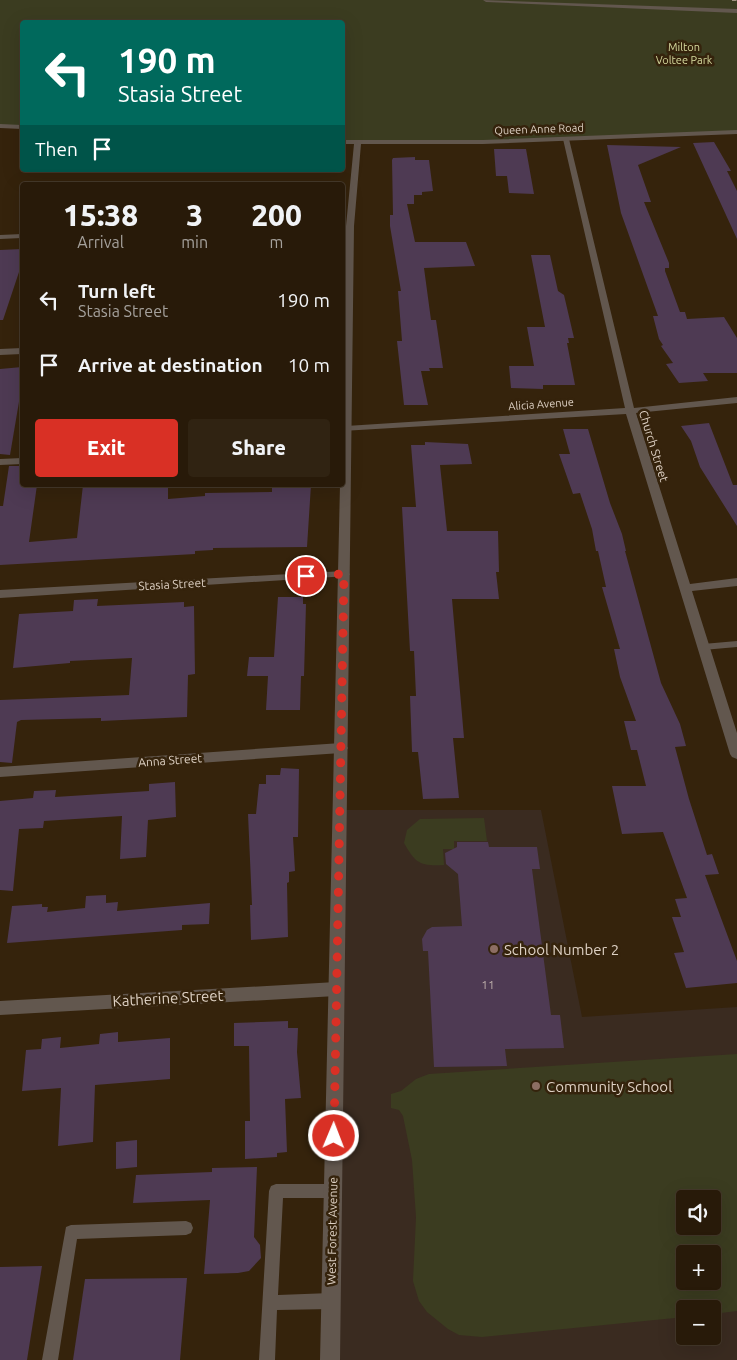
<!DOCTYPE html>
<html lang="en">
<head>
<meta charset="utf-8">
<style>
  :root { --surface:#281a09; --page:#302312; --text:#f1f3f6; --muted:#a5a19c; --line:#44382a; --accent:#d93025 }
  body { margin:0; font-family:Ubuntu,sans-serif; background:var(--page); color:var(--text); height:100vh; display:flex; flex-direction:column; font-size:19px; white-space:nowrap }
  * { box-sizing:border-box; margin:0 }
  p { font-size:16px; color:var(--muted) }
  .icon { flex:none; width:28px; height:28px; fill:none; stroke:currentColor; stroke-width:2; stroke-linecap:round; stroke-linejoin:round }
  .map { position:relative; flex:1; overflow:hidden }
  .details { position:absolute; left:20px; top:182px; width:325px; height:305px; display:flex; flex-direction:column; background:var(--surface); border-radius:5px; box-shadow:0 5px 20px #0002,0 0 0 1px var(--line) }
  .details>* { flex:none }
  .top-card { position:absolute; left:20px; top:20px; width:325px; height:152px; border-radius:5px; box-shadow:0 5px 20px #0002,0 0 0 1px var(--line); background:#00695c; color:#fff; overflow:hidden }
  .tools { position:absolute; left:676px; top:1190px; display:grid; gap:10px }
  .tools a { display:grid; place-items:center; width:45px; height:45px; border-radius:5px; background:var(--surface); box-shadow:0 5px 20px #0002,0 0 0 1px var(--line); font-size:25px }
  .pin { position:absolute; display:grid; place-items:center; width:42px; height:42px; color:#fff; margin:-21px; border:2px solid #fff; border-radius:50%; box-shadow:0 1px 5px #0007 }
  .me { position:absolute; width:55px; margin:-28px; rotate:1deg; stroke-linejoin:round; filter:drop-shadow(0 0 4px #0008) }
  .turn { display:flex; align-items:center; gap:18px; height:105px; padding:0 15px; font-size:22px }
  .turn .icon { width:65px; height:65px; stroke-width:2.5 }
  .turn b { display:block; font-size:35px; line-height:42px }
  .then { display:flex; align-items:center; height:48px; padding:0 15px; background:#0003; gap:10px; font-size:19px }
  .eta { display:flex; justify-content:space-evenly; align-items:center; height:85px; text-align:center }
  .eta b { font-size:30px; font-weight:800; line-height:35px }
  .primary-button { display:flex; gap:10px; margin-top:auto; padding:10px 15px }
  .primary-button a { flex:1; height:58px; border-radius:5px; background:var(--accent); color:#fff; font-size:20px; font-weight:800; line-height:58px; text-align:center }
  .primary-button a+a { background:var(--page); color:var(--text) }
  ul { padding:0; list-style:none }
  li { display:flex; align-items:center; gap:15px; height:65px; padding:0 15px }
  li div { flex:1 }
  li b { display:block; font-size:19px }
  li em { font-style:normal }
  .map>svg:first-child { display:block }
  .education { fill:#3a2b20; fill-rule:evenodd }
  .green { fill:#3b3c20; fill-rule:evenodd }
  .building { fill:#4e3a53 }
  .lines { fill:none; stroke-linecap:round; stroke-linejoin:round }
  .service { fill:#62574e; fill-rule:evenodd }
  .minor { fill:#62574e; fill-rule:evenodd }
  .tertiary { fill:#62574e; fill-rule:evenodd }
  .rail { stroke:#a19282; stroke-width:2; stroke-dasharray:4.5 4.5; stroke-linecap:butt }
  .route { stroke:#d93025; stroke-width:9; stroke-dasharray:0 16.2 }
  .education-dot { fill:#8d6e63; stroke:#35230c; stroke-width:2 }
  .labels { text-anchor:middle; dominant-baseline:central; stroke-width:5; stroke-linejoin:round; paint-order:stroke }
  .far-park-label { font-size:11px; fill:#d6da9f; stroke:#35230c }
  .far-street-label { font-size:11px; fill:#ded1c4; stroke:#35230c }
  .street-label { font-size:12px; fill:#ded1c4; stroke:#35230c }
  .near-number-label { font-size:12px; fill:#baaba8 }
  .near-poi-label { font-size:15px; fill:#ded1c4; stroke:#35230c; text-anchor:start }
  .near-street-label { font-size:15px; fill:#ded1c4; stroke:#35230c }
</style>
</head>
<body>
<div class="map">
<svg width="737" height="1360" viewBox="0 0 737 1360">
  <rect width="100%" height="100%" fill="#35230c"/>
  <path class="education" d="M340,810H541L582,1017L737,1007V1360H330ZM685,1199H712V1226H685ZM685,1254H712V1281H685ZM685,1309H712V1336H685Z"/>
  <g class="green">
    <path d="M0,0H737V132L483,142H343L342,22H22V127L0,126Z"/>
    <path d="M484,818L487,841H454V849H443L444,865C420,866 416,864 404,843L407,830L420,819Z"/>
    <path d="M737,1054V1311L713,1314L712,1309H685V1317L482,1337L459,1335L448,1329L427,1312L419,1301L413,1281L416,1217L412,1160L403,1116L399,1110L391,1108V1094L401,1091L416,1079L429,1074ZM685,1199H712V1226H685ZM685,1254H712V1281H685Z"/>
  </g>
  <g class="building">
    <path d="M714,142L731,171H727L737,191V239L693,143Z"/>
    <path d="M607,145L681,147L638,165L651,202H644L669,263V268H665V271L680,312H685L687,319L724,317L737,338V373H703L708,381L679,383L666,364L673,363L661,346L663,345L659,339L653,316H658L621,213Z"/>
    <path d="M494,149H526L534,194L509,193L507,176H496Z"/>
    <path d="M415,157V160H429L433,191L422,192V195H414V204H407L415,242H466L475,266L424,268L431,320H436L443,368H429L430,371H421L428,405H404L397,341H402L398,291H401L390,226V215H393L392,160L393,158Z"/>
    <path d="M22,249V263L3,320H0V250Z"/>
    <path d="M531,255H550L558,291L564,295L574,338H568L569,343H567L575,385H543V389L511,388L509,366H534L527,327H545Z"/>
    <path d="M22,367V384L10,455L0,454V369Z"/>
    <path d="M709,423L733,485H737V526L700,467L691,441L681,426Z"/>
    <path d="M563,429H588L610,503L622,534L626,551H625L661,683L680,724L686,746L675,747L689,799L707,855L712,854L719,874L705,875L737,961V983L686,988L674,953L684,952L672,917H681L675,899L687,898L663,832L622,834L612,786H646L637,750H631L624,721H636L620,677L614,649H620L602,587H606L598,551H596L592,529L580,493L573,494L559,454H570Z"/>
    <path d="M425,442L468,444L472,464L440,465L447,531H498L499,572H496L499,599H452L464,738H453L459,798L423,799L418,752H412L410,696H416L414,651H410L402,507H416L411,445H425Z"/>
    <path d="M9,466H22V485H37L29,542L77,538L83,485H168V499L205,496V493L272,492V487H278L279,485H311L307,547L213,548V550L195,551V554L0,565V506H3Z"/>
    <path d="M278,597H303V604H306L304,676H301L300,710H266L268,676H247L249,657H274Z"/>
    <path d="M98,599L97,606L184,602V607L194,606L195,674L188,675L187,717L101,721V718L21,720L17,722L12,763L0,762V700L129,695L132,658L70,661V663L13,668L19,614L73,611L74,600Z"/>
    <path d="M281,768L299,769L298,837H293L295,871L289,872V882L287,883L288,937L251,940L250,905H252L248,814H256L259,784H266V775H280Z"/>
    <path d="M175,782L176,817L148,820L146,857L120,859L122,816L44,821L43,828L19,829L13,891L0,890V801L33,798L34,791L56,790L55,797L149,791V784Z"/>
    <path d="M457,842H488L489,847H537L540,869H532L551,1015H560L564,1048L505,1049L507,1066L434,1067L428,951H423L422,939L427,930L432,927L462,926L458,874L446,864L445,853L457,847Z"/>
    <path d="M106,895V903L118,902L117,911L210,903L209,924L182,925V930L7,943L12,906L42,904V907H48L47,912L85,908L86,896Z"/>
    <path d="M288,1021V1028H298L297,1052L301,1098L285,1099L287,1152L277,1153V1157L245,1159V1121H250L249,1046H234V1023Z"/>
    <path d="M118,1032V1042L170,1038V1079L95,1085L93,1142L58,1146L61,1088L22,1091L26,1050L41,1049L42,1039L61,1037L60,1048L99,1044L100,1034Z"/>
    <path d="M137,1140V1167L116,1169V1142Z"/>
    <path d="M257,1167L254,1237L260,1245L261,1258L249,1271L238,1273L204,1274L210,1200L133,1203L136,1175L212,1172V1168Z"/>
    <path d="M42,1266L27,1360H0V1267Z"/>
    <path d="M187,1278L180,1360H73L85,1279Z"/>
  </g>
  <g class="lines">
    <g class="service">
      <path d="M737,641V647L703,650L698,647L703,644Z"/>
      <path d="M276,1184H333L338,1186L340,1191L338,1196L333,1198H283L278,1295L331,1293L336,1296L339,1301L336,1306L331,1309L277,1310L275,1360H259L269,1191L271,1186Z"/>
      <path d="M186,1221L191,1223L193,1228L191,1233L186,1235L77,1239L58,1360H42L66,1227L71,1225Z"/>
    </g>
    <g class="minor">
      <path d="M566,137L569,139L634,408L737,397V403L636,413L690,584L737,578V586L692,591L737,733V759L732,757L730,754L626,414L342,431V427L346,426L625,408L563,139Z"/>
      <path d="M22,234V238L0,239V235Z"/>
      <path d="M22,348V354L0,355V349Z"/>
      <path d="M22,458V464L0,465V459Z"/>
      <path d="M344,571L350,574L348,576L0,598V590Z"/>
      <path d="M341,743L346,745L348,748L346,751L341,753L0,777V767Z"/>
      <path d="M336,982L342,984L344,989L342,994L336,996L0,1015V1001Z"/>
    </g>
    <g class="tertiary">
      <path d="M483,0L737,9V13L486,2Z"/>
      <path d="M0,124L22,125V129L0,128Z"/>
      <path d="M737,130V134L483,144H361L354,226L340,1360H320L340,485H342L346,226L354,144H342V140H483Z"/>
    </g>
    <path class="rail" d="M732,0H737"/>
  </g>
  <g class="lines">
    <path class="route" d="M306,576L344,574L334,1136"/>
  </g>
  <g class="education-dot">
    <circle cx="494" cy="949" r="5"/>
    <circle cx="536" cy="1086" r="5"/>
  </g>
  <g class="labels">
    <g class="far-park-label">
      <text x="684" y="47">Milton<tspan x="684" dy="13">Voltee Park</tspan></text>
    </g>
    <g class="far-street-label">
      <text transform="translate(539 129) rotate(-2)">Queen Anne Road</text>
      <text transform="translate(541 404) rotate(-4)">Alicia Avenue</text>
    </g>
    <g class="street-label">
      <text transform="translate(654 446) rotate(73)">Church Street</text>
      <text transform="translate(172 584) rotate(-3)">Stasia Street</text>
      <text transform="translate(170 760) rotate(-4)">Anna Street</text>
      <text transform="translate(332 1231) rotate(-89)">West Forest Avenue</text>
    </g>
    <g class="near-number-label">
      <text x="488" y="984">11</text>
    </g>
    <g class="near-poi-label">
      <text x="504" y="949">School Number 2</text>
      <text x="546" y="1086">Community School</text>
    </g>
    <g class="near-street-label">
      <text transform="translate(168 998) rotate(-3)">Katherine Street</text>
    </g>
  </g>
</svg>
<div class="tools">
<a><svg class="icon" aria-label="sound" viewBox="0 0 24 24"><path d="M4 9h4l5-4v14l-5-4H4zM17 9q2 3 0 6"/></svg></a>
<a>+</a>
<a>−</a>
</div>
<div class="pin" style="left:306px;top:576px;background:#d93025"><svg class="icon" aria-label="arrive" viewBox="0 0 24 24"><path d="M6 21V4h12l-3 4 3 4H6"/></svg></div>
<svg class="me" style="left:334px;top:1136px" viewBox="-20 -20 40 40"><circle r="17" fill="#d93025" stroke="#fff" stroke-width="3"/><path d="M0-11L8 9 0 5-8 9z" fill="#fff"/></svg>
<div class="top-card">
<div class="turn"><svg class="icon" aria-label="left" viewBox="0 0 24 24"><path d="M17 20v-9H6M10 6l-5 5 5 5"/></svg><div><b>190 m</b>Stasia Street</div></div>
<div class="then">Then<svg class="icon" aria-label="arrive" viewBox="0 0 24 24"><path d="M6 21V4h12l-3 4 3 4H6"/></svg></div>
</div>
<section class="details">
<div class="eta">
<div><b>15:38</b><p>Arrival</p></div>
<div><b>3</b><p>min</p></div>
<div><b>200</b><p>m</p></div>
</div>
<ul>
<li><svg class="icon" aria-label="left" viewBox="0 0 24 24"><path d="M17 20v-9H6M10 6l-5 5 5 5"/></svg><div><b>Turn left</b><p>Stasia Street</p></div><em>190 m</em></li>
<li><svg class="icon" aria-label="arrive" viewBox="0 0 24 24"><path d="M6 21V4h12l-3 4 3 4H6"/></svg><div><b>Arrive at destination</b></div><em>10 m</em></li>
</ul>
<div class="primary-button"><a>Exit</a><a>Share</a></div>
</section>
</div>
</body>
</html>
